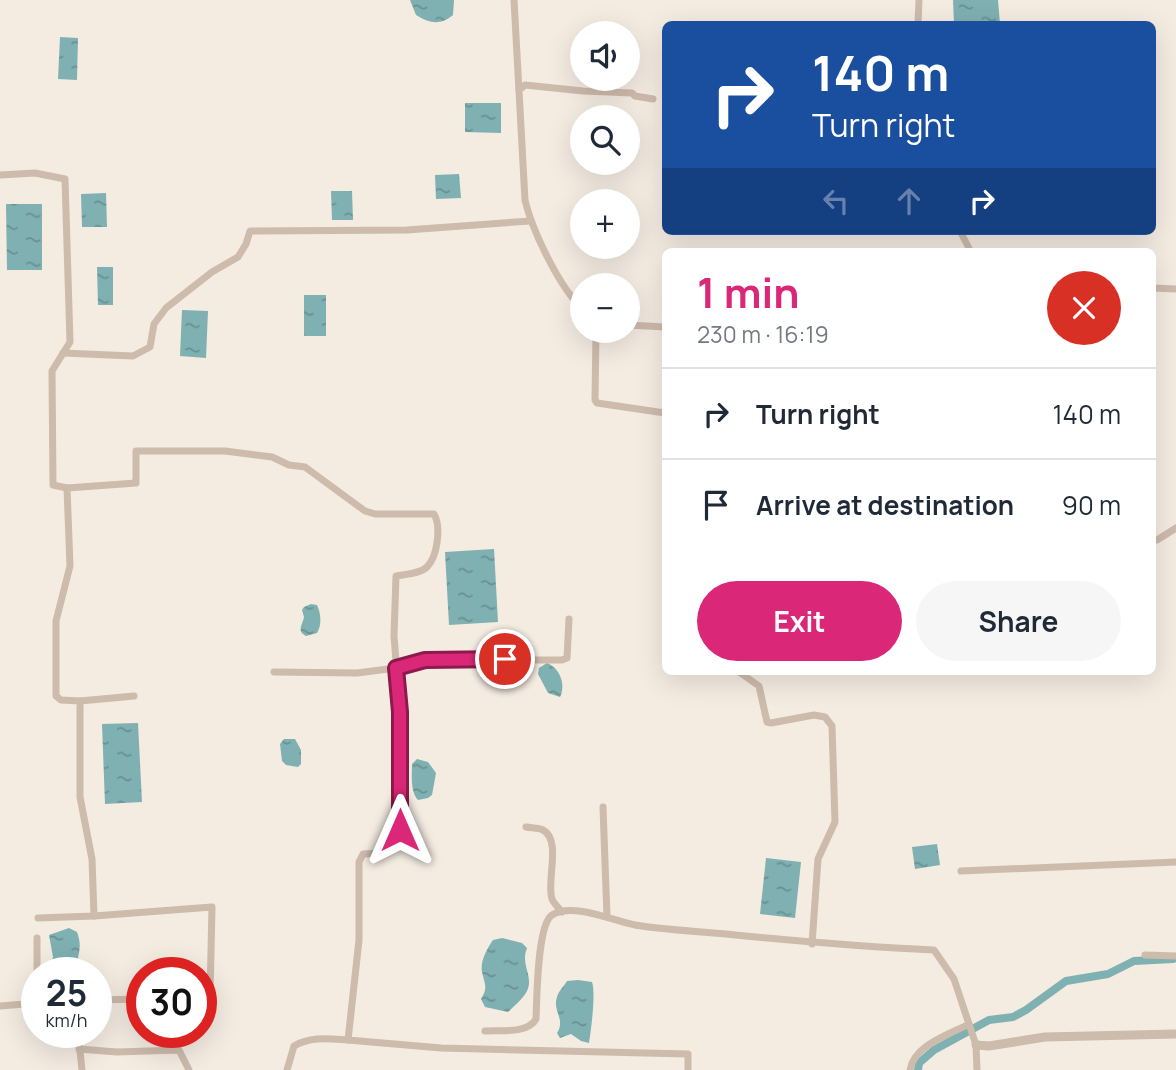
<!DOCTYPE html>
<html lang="en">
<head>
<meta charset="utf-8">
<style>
  :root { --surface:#fff; --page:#f6f6f7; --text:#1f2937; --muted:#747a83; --line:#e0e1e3; --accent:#db2777 }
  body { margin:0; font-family:Manrope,sans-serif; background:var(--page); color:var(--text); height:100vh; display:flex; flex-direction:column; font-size:26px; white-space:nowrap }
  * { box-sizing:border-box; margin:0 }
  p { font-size:23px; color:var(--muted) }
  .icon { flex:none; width:38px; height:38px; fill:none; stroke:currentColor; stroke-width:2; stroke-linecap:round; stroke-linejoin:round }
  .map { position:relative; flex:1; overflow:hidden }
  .sheet { position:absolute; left:662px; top:248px; width:494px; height:427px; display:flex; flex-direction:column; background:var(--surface); border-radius:10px; box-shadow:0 7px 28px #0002 }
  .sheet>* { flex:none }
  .hud { position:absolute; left:662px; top:21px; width:494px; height:214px; border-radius:10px; box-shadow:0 7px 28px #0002; background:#1a4fa0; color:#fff; overflow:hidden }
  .controls { position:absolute; left:570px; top:21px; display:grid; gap:14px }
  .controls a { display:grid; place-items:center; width:70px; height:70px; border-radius:50%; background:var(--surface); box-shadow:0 7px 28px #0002; font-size:35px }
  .speed { position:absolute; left:21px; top:957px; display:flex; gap:14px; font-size:35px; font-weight:700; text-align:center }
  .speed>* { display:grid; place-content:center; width:91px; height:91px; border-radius:50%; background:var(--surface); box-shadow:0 7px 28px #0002; line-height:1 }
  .speed small { font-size:18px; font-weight:400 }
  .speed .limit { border:10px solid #d22; background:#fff; color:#111 }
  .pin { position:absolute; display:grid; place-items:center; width:60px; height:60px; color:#fff; margin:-30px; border:4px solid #fff; border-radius:50%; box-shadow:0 2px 7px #0007 }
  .me { position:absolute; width:77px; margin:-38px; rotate:0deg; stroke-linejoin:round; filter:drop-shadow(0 0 5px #0008) }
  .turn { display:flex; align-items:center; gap:24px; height:147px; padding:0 35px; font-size:32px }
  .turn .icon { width:91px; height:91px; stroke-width:2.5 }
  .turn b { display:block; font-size:49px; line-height:60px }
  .lanes { display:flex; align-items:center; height:66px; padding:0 35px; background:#0003; justify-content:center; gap:35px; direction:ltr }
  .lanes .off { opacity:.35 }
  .round { display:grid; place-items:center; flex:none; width:74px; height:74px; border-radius:37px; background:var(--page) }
  .summary { display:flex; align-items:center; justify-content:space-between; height:119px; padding:0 35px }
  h1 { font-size:42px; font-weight:700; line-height:52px; color:var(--accent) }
  .primary-button { display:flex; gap:14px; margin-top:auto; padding:14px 35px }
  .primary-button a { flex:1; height:80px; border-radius:42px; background:var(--accent); color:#fff; font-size:28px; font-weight:700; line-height:80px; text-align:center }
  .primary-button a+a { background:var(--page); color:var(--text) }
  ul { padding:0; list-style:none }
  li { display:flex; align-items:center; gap:21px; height:91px; padding:0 35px; border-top:2px solid var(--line) }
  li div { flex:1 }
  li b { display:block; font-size:26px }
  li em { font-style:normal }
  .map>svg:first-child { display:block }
  .water { fill:url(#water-ripples) }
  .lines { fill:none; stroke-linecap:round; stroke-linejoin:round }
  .canal { stroke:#7fb0b2; stroke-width:8 }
  .minor { stroke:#cdbbac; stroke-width:7 }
  .tertiary { stroke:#cdbbac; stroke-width:9 }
  .route-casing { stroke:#8e194d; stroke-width:18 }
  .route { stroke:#db2777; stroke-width:12 }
</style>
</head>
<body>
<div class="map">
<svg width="1176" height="1070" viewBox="0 0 1176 1070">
  <defs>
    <pattern id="water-ripples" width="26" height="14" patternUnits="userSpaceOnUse" patternTransform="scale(1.75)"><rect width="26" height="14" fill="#7fb0b2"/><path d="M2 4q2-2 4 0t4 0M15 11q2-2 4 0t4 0" fill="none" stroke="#699091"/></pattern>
  </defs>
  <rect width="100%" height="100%" fill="#f4ebe1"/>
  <g class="water">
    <path d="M410,0H454L453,15C440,26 429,23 416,15Z"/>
    <path d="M953,0H998L1000,24H954Z"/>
    <path d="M60,37L78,38L77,80L58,79Z"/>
    <path d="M465,103H501V133L465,132Z"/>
    <path d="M459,174L461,198L436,199L435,175Z"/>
    <path d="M331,191H352L353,220H332Z"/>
    <path d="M106,193L107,227H82L81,194Z"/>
    <path d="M6,204H42V270H7Z"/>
    <path d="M97,267H113V305H98Z"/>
    <rect x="304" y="295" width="22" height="41"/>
    <path d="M182,310L208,311L206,358L180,356Z"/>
    <path d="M494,549L498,622L449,625L445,552Z"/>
    <path d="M311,604L317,605C321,613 322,625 317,633L306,636C296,631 303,624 304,617L302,610L304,607Z"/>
    <path d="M547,663C560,668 566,685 560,697L548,693L538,674L539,668Z"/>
    <path d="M138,723L142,802L105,804L102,724Z"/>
    <path d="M284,739H295L301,750V764L298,767L286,765L282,761L280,744Z"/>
    <path d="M417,759L428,762L436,773L432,795L428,798L418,800C410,791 412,776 412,764Z"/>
    <path d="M937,844L940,865L915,869L912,847Z"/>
    <path d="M766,858L801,862L795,918L760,914Z"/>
    <path d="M69,928L77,932C84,951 75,955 78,973H49L53,957L49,935Z"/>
    <path d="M502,938L522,943L527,948C520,965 534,976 527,991C523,999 514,1006 508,1012L485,1007L481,999C488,988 485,985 482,972C480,961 487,949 493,940Z"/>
    <path d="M578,980L592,982C596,993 591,1030 589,1043L581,1041L571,1034L560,1038L557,1033C566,1019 552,1011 557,997C558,992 564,986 567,981Z"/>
  </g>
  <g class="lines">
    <path class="canal" d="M918,1070L919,1063L934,1050L989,1020L1013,1017L1026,1010L1066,981L1108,974L1134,961L1173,959"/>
    <g class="minor">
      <path d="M514,0L525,200C532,230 560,289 583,309"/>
      <path d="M918,24L919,0"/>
      <path d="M519,90L525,85L583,91L632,93L635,96L653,99"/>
      <path d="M0,175L35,173L65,179L70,342L52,371L53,485L67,488"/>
      <path d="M960,231L971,252"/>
      <path d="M1152,288L1176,289"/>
      <path d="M628,325L665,327"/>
      <path d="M596,331L595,400L597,403L665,413"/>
      <path d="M63,353L133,356L150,347L154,324L166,308L212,272L238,257L246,244L250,231L407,230L530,221"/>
      <path d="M1152,540H1157L1176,528"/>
      <path d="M274,672L357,673L396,668L424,660H562L567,658L569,619"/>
      <path d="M739,672L759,686L767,722L771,723L814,715L825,717L832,726L835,822L818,859L812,944"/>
      <path d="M80,701L134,696"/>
      <path d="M603,807L607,917"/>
      <path d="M526,827C531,828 539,828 543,830C562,840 546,881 552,899C554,904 559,908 562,912"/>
      <path d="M961,871L1176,862"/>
      <path d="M94,916L212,907L210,996L201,997"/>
      <path d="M38,918L94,916L92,859L80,797V701L61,700L56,696V621L70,566L67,488L136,483V451H225L272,457L289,465L305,467L365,511L375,514H434C441,526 438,556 427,567C420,574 405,574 396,576L394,636L400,712V830L382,853L363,854L359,862V940L348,1040L441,1048L688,1054V1070"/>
      <path d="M37,938V973"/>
      <path d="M1145,955L1176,956"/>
      <path d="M96,1000L142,999"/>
      <path d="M0,1006L37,1003"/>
      <path d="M485,1031C500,1030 528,1034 536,1019C537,999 537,925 552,915C573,902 613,921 635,925C665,930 696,931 726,934C795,941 864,947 934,950L954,979L976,1045L977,1070"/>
      <path d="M78,1032L82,1070"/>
      <path d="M79,1049L117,1052L179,1050L189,1070"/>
      <path d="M287,1070L294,1046C311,1036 330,1039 348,1040"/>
      <path d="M910,1070C914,1045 950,1034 969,1024"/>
    </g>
    <path class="tertiary" d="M976,1045L989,1046L1045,1037L1176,1034"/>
  </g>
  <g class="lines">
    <g class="route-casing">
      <path id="route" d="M400,830V712L396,668L425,660L505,659"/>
    </g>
    <use href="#route" class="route"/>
  </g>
</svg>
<div class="controls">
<a><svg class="icon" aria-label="sound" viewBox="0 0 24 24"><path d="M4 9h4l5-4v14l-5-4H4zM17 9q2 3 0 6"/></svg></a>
<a><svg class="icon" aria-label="search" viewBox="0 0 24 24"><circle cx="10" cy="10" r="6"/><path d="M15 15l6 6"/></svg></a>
<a>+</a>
<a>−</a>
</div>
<div class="speed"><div>25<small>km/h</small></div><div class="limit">30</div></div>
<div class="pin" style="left:505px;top:659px;background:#d93025"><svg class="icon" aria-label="arrive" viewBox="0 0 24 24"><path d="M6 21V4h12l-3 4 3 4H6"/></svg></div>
<svg class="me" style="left:400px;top:830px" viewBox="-20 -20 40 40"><path d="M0-17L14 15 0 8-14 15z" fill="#db2777" stroke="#fff" stroke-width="4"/></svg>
<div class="hud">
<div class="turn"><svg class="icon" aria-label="right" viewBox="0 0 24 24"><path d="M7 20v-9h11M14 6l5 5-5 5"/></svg><div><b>140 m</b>Turn right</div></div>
<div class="lanes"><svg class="icon off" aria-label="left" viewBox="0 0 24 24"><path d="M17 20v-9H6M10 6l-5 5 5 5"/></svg><svg class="icon off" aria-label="ahead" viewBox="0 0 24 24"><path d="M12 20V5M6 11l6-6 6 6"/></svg><svg class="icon" aria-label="right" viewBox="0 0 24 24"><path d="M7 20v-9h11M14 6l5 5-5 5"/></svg></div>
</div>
<section class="sheet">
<div class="summary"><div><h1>1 min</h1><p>230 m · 16:19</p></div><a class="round" style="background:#d93025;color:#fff"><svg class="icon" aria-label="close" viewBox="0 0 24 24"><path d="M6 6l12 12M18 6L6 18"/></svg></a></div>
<ul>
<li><svg class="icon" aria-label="right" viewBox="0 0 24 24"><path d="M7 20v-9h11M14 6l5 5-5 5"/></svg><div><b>Turn right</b></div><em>140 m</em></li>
<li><svg class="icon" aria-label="arrive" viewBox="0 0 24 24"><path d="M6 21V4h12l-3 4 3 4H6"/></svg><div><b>Arrive at destination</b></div><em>90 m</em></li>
</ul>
<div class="primary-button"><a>Exit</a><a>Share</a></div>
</section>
</div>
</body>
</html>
